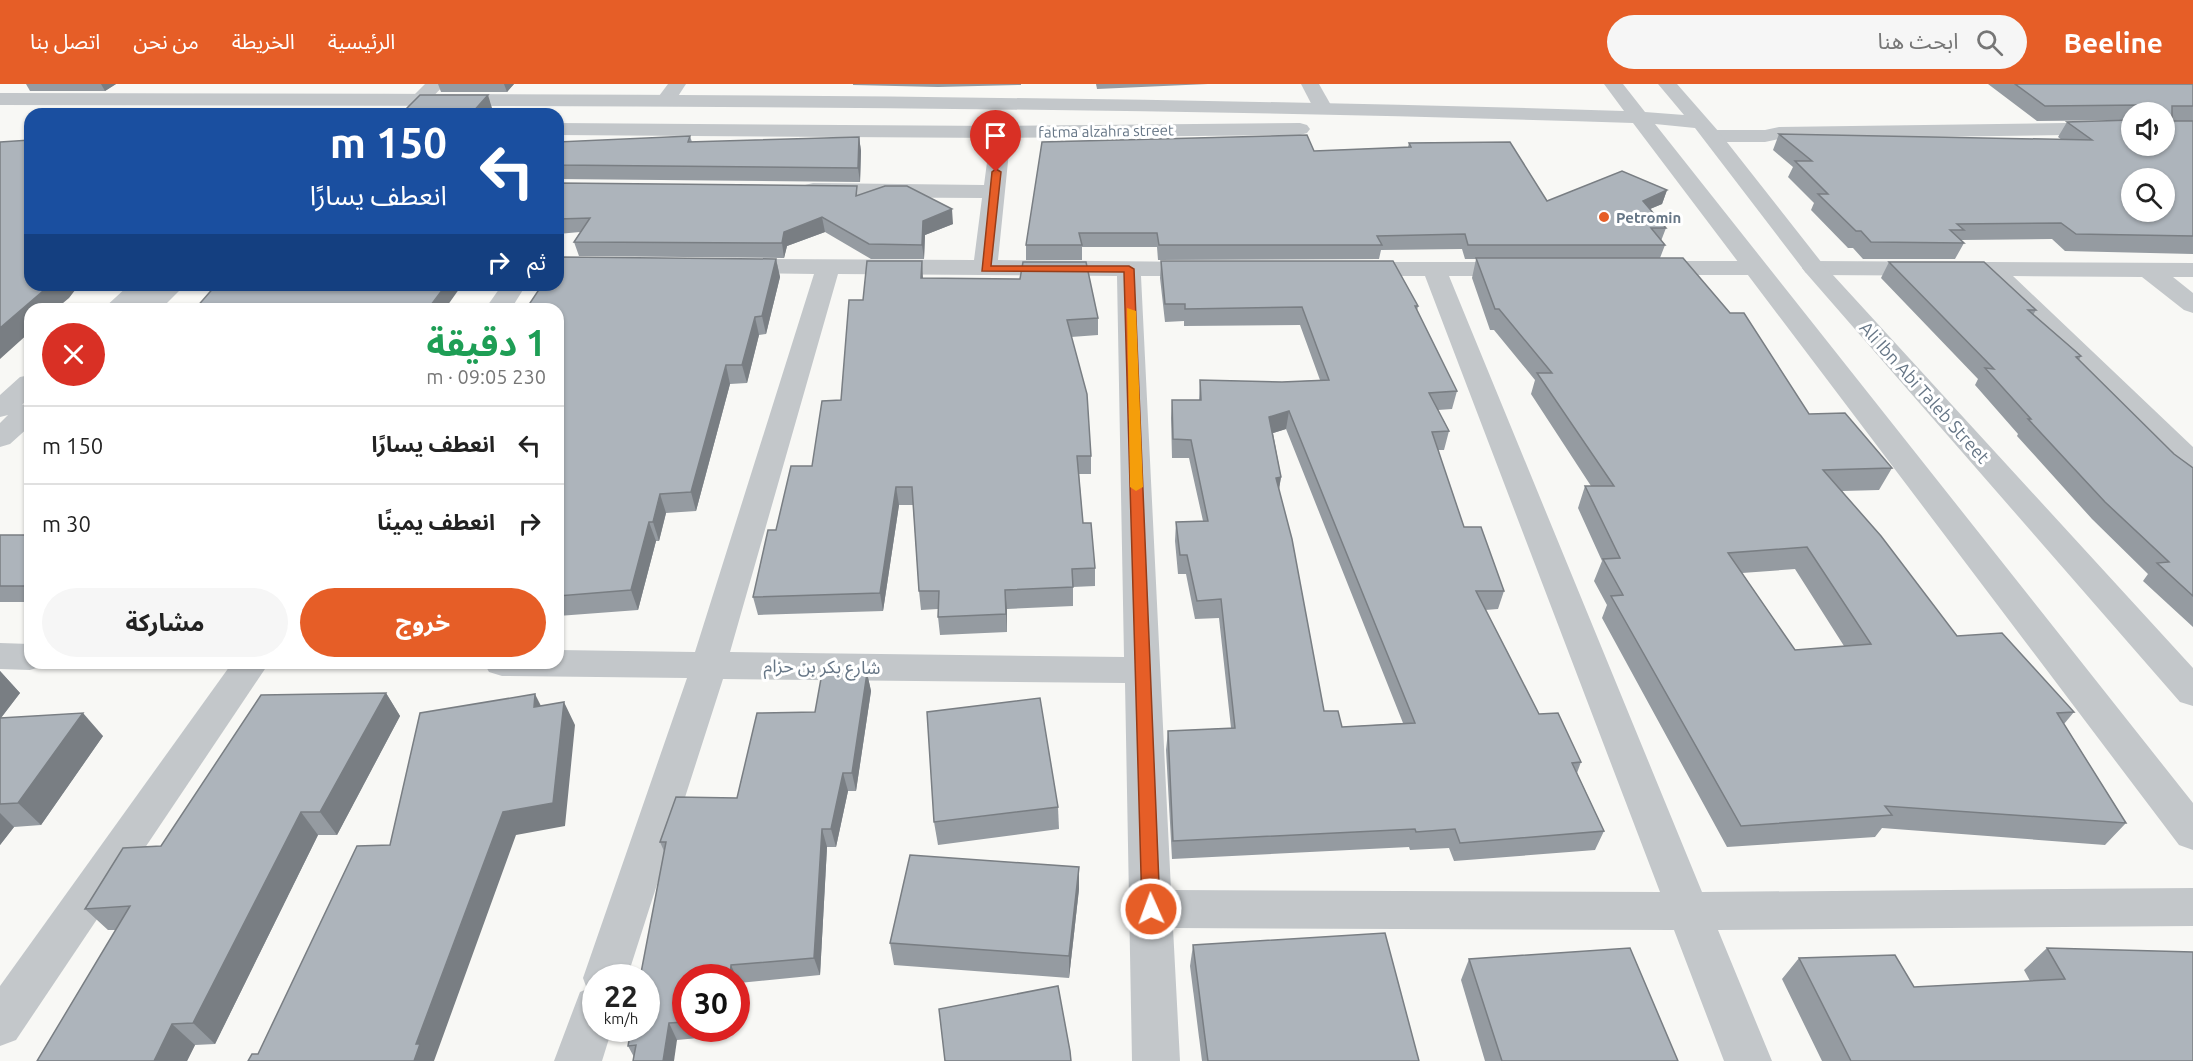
<!DOCTYPE html>
<html lang="ar">
<head>
<meta charset="utf-8">
<style>
  :root { --surface:#fff; --page:#f6f6f6; --text:#222; --muted:#767676; --line:#e0e0e0; --accent:#e65e27 }
  body { margin:0; font-family:Ubuntu,"Noto Sans Arabic",sans-serif; background:var(--page); color:var(--text); direction:rtl; height:100vh; display:flex; flex-direction:column; font-size:22px; white-space:nowrap }
  * { box-sizing:border-box; margin:0 }
  p { font-size:20px; color:var(--muted) }
  .icon { flex:none; width:33px; height:33px; fill:none; stroke:currentColor; stroke-width:2; stroke-linecap:round; stroke-linejoin:round }
  .map { position:relative; flex:1; overflow:hidden; direction:ltr }
  .side { position:absolute; left:24px; top:219px; width:540px; height:366px; display:flex; flex-direction:column; background:var(--surface); border-radius:18px; box-shadow:0 2px 4px #0004; direction:rtl }
  .side>* { flex:none }
  .guide { position:absolute; left:24px; top:24px; width:540px; height:183px; border-radius:18px; box-shadow:0 2px 4px #0004; direction:rtl; background:#1a4fa0; color:#fff; overflow:hidden }
  .fabs { position:absolute; left:2121px; top:18px; display:grid; gap:12px }
  .fabs a { display:grid; place-items:center; width:54px; height:54px; border-radius:50%; background:var(--surface); box-shadow:0 2px 4px #0004; font-size:30px }
  .speed { position:absolute; left:582px; top:880px; display:flex; gap:12px; font-size:30px; font-weight:700; text-align:center }
  .speed>* { display:grid; place-content:center; width:78px; height:78px; border-radius:50%; background:var(--surface); box-shadow:0 2px 4px #0004; line-height:1 }
  .speed small { font-size:15px; font-weight:400 }
  .speed .limit { border:9px solid #d22; background:#fff; color:#111 }
  .pin { position:absolute; display:grid; place-items:center; width:51px; height:51px; color:#fff; margin:-62px -26px; border-radius:50% 50% 50% 0; rotate:-45deg; box-shadow:0 0 6px #0007 }
  .pin .icon { rotate:45deg }
  .me { position:absolute; width:66px; margin:-33px; rotate:358deg; stroke-linejoin:round; filter:drop-shadow(0 0 4px #0008) }
  .turn { display:flex; align-items:center; gap:21px; height:126px; padding:0 18px; font-size:27px }
  .turn .icon { width:78px; height:78px; stroke-width:2.5 }
  .turn b { display:block; font-size:42px; line-height:51px }
  .then { display:flex; align-items:center; height:57px; padding:0 18px; background:#0003; gap:12px; font-size:22px }
  .round { display:grid; place-items:center; flex:none; width:63px; height:63px; border-radius:32px; background:var(--page) }
  .overview { display:flex; align-items:center; justify-content:space-between; height:102px; padding:0 18px }
  h1 { font-size:36px; font-weight:700; line-height:45px; color:#1e9e55 }
  .action { display:flex; gap:12px; margin-top:auto; padding:12px 18px }
  .action a { flex:1; height:69px; border-radius:36px; background:var(--accent); color:#fff; font-size:24px; font-weight:700; line-height:69px; text-align:center }
  .action a+a { background:var(--page); color:var(--text) }
  ul { padding:0; list-style:none }
  li { display:flex; align-items:center; gap:18px; height:78px; padding:0 18px; border-top:2px solid var(--line) }
  li div { flex:1 }
  li b { display:block; font-size:22px }
  li em { font-style:normal }
  header { display:flex; align-items:center; gap:36px; box-sizing:border-box; height:84px; padding:0 30px; background:var(--accent); color:#fff }
  header strong { font-size:28px }
  nav { display:flex; gap:33px; margin-inline-start:auto; font-size:21px }
  .search { width:420px; height:54px; background:var(--page); display:flex; align-items:center; gap:15px; box-sizing:border-box; padding:0 21px; border-radius:33px; color:var(--muted); font-size:22px }
  .map>svg:first-child { display:block }
  .lines { fill:none; stroke-linecap:round; stroke-linejoin:round }
  .minor { fill:#c3c7ca; fill-rule:evenodd }
  .tertiary { fill:#c3c7ca; fill-rule:evenodd }
  .wall { fill:#959ba1; fill-rule:evenodd }
  .shaded-wall { fill:#797e83 }
  .building { fill:#adb4bb; stroke:#797e83; stroke-width:1.5; fill-rule:evenodd }
  .route { fill:#e65e27; stroke:#963d19; stroke-width:1.5 }
  .slow { fill:#f59e0b }
  .poi-dot { fill:#e65e27; stroke:#fff; stroke-width:2 }
  .labels { text-anchor:middle; dominant-baseline:central; stroke-width:6; stroke-linejoin:round; paint-order:stroke }
  .far-street-label { font-size:15px; fill:#667686; stroke:#fff }
  .far-poi-label { font-size:15px; font-weight:bold; fill:#667686; stroke:#fff; text-anchor:start }
  .street-label { font-size:18px; fill:#667686; stroke:#fff }
</style>
</head>
<body>
<header>
<strong>Beeline</strong>
<div class="search"><svg class="icon" aria-label="search" viewBox="0 0 24 24"><circle cx="10" cy="10" r="6"/><path d="M15 15l6 6"/></svg>ابحث هنا</div>
<nav><a>الرئيسية</a><a>الخريطة</a><a>من نحن</a><a>اتصل بنا</a></nav>
</header>
<div class="map">
<svg width="2193" height="977" viewBox="0 0 2193 977">
  <rect width="100%" height="100%" fill="#f8f8f5"/>
  <g class="lines">
    <g class="minor">
      <path d="M425,0H445L426,20H412L409,16Z"/>
      <path d="M668,0H686L673,20H659L656,16Z"/>
      <path d="M1301,0H1319L1332,23L1329,27H1315Z"/>
      <path d="M2132,38V50L1779,55L1765,58H1712L1705,56L1702,52L1705,48L1712,46H1765L1779,43Z"/>
      <path d="M1001,42L1008,44L1011,48L998,176L1204,178L1213,180L1216,185L1213,190L1204,192H1141L1171,806L1660,808L1425,192H1352L1343,190L1340,185L1343,180L1352,178H1519L1528,180L1531,185L1528,190L1519,192H1449L1702,808L2193,804V842L1718,846L1772,977H1724L1674,846L1173,844L1180,977H1132L1125,599L723,595L627,894H596V945H612L602,977H554L580,908L587,905L583,894L687,594L502,592L489,588L484,579H558V566L695,568L814,190L734,189L726,187L722,182L726,177L734,175L974,176L982,114L813,113L805,111L802,106L805,101L813,99L984,101L991,48L994,44ZM838,190L1117,192L1124,573L730,568Z"/>
      <path d="M1646,177H1756L1764,179L1768,184L1764,189L1756,191H1646L1638,189L1634,184L1638,179Z"/>
      <path d="M1814,177L2193,179V193H2173L2193,209V229L2184,226L2142,193L2013,192L2193,363V388L2182,385L1994,201L1991,196L1993,192L1814,191L1806,189L1802,184L1806,179Z"/>
      <path d="M502,201H526L511,225H485Z"/>
      <path d="M0,559L30,560V579H44L43,582L30,586L0,585Z"/>
      <path d="M232,579H269L16,956L0,962V902Z"/>
    </g>
    <g class="tertiary">
      <path d="M1604,0H1623L1645,28L1684,31L1658,0H1677L1719,48L1822,179L2193,584V622L2180,618L1806,189L1695,44L1655,40L2193,719V766L2179,761L1633,39C1089,21 544,22 0,21V9C541,10 1083,10 1624,27Z"/>
      <path d="M558,39L1001,42L1300,39L1307,41L1310,45L1307,49L1300,51L1001,54L558,51Z"/>
      <path d="M129,201H156L153,206L158,201H185L161,225H133L137,220L131,225H103Z"/>
      <path d="M30,291V313L22,321L30,319V342L10,360L0,363V339L8,331L0,333V311L20,293Z"/>
    </g>
  </g>
  <g class="wall">
    <path d="M26,0H116L105,7H30Z"/>
    <path d="M438,0H514L507,8H441Z"/>
    <path d="M853,0H1021V1L938,3L853,1Z"/>
    <path d="M1096,0H1208L1097,5Z"/>
    <path d="M1988,0H2193V170L2065,167L2052,155L1961,156L1964,159L1955,175H1863L1853,164H1848L1811,126L1814,119L1788,93L1793,83L1773,66L1779,50L2062,56L2058,53L2067,38L2132,62L2164,28H2132V36L2037,37Z"/>
    <path d="M690,52L692,58L859,53L861,67L860,98L558,95V54L562,58Z"/>
    <path d="M1409,59L1547,117L1667,106L1662,120L1650,125L1666,144L1661,157L1665,161L1660,174L1809,330L1892,384L1879,406L1842,407L1957,552L2074,628L2064,640L2126,739L2105,761L1882,744L1875,753L1727,763L1602,534L1607,521L1594,497L1602,477L1578,424L1585,402H1591L1531,310L1535,296L1494,246H1490L1472,194L1476,175H1465L1462,165L1381,166L1379,175L1158,176L1157,163H1082V176H1026V161L1314,67L1408,63ZM1795,485L1844,562L1795,566L1742,489Z"/>
    <path d="M558,99L858,112L953,140L925,151L924,175H871L825,148L787,162L784,174L579,172L574,158L580,148L558,150Z"/>
    <path d="M776,175L780,193L766,250L759,251L747,299L730,300L696,427L666,429L659,457H656L638,526L558,532V225Z"/>
    <path d="M1161,177L1418,222L1417,227L1457,307L1452,325L1438,326L1449,347L1444,366H1438L1464,443L1504,507L1498,525L1485,526L1539,630L1581,678L1577,689L1604,747L1595,766L1454,777L1449,764L1410,766L1409,763L1172,775L1166,666L1168,647L1231,644L1219,534L1195,535L1186,490H1178L1175,457L1176,438L1203,437L1189,374H1172L1171,334L1172,316H1199L1200,296L1282,298L1320,296L1300,241L1184,242V237L1165,238L1160,194ZM1286,345L1403,639L1342,643L1324,627L1279,405L1281,393L1273,349Z"/>
    <path d="M1889,178L2036,226L2033,231L2081,272L2079,276L2174,370L2193,384V543L2143,497L2148,490L2092,435L2017,352L2018,350L1975,301L1978,295L1881,194Z"/>
    <path d="M923,194L1098,234V251L1071,253L1091,372V390H1079L1083,439L1095,484V502L1073,503V522L1007,525V548L940,551L938,533V525L921,526L919,507L913,421H899L883,527L758,531L753,513L776,446L812,382L841,316L863,216Z"/>
    <rect x="0" y="451" width="30" height="67"/>
    <path d="M0,587L20,609L1,634L103,652L41,741L14,743L0,761Z"/>
    <path d="M867,589L871,607L856,707H848L836,763H827L820,891L739,899L736,914V894H686V945H732L731,951L677,956L634,973L628,962L664,767L660,758L737,714L815,628Z"/>
    <path d="M386,609L400,632L337,751H318L215,960L195,961L187,977L116,846H108L85,825L161,762Z"/>
    <path d="M1058,723L1059,745L938,761L934,738Z"/>
    <path d="M1079,783V805L1069,894L894,881L890,859Z"/>
    <path d="M1193,861L1419,977H1202L1190,882Z"/>
    <path d="M2047,864L2193,977H1822L1782,895L1799,874L1914,903L2030,897L2024,886Z"/>
    <path d="M1469,875L1678,977H1485L1461,896Z"/>
  </g>
  <g class="shaded-wall">
    <path d="M101,0H116L105,7Z"/>
    <path d="M504,0H514L507,8Z"/>
    <path d="M488,11L492,24L487,30H471Z"/>
    <path d="M859,53L861,67L860,98L858,84Z"/>
    <path d="M1667,106L1662,120L1638,130L1643,117Z"/>
    <path d="M952,125L953,140L925,151L924,175L922,161L923,137Z"/>
    <path d="M822,133L825,148L787,162L784,174L782,159L784,148Z"/>
    <path d="M776,175L780,193L766,250L762,232Z"/>
    <path d="M922,177L923,194H921Z"/>
    <path d="M50,201H79L69,214L56,225H30V248L0,275V244Z"/>
    <path d="M446,201H462L445,225H428Z"/>
    <path d="M755,233L759,251L747,299L742,281Z"/>
    <path d="M726,281L730,300L696,427L691,408Z"/>
    <path d="M1289,327L1286,345L1267,351L1269,333Z"/>
    <path d="M1281,393L1278,411L1276,394Z"/>
    <path d="M896,403L899,421L883,527L880,509Z"/>
    <path d="M660,410L666,429L659,457L653,438Z"/>
    <path d="M649,438L656,457L638,526L631,506Z"/>
    <path d="M1005,506L1007,525V548L1006,530Z"/>
    <path d="M0,587L20,609L0,635Z"/>
    <path d="M867,589L871,607L856,707L852,689Z"/>
    <path d="M386,609L400,632L337,751L320,728Z"/>
    <path d="M535,610L546,632L534,623Z"/>
    <path d="M564,618L575,641L565,742L516,751L434,977H414L416,960L503,728Z"/>
    <path d="M83,629L103,652L41,741L18,719Z"/>
    <path d="M843,689L848,707L836,763L831,745Z"/>
    <path d="M301,728L318,751L215,960L193,939Z"/>
    <path d="M0,729L14,743L0,761Z"/>
    <path d="M822,745L827,763L820,891L814,874Z"/>
    <path d="M1079,783V805L1069,894V872Z"/>
    <path d="M731,881L739,899L736,914V894H730Z"/>
    <path d="M669,939L677,956L674,977H663Z"/>
    <path d="M172,940L195,961L187,977H154Z"/>
    <path d="M729,945H732L731,951Z"/>
  </g>
  <g class="building">
    <path d="M2015,0H2193V22H2172V37H2193V152L2076,150L2061,139L1957,140L1964,146H1950L1964,159L1871,158L1861,147H1856L1818,110H1828L1795,77H1812L1779,50L2092,56L2067,38L2132,36V62H2164V28H2143V23L2141,21L2045,22ZM2132,94H2164V128H2132Z"/>
    <path d="M420,11H488L471,30H401Z"/>
    <path d="M1307,51L1314,67L1411,63L1409,59L1510,58L1547,117L1622,87L1667,106L1643,117L1666,144H1651L1665,161H1468L1465,150L1377,152L1382,161H1159L1157,149H1079L1082,161H1026L1042,58Z"/>
    <path d="M690,52L688,58L859,53L858,84L558,81V54H561L558,58Z"/>
    <path d="M30,56V201H50L0,244V58Z"/>
    <path d="M558,99L857,102L856,112L885,102H907L952,125L923,137L922,161L869,160L822,133L784,148L782,159L574,158L590,134L558,135Z"/>
    <path d="M561,173L776,175L762,232L755,233L742,281H726L691,408L660,410L653,438H649L631,506L558,512V225H526L542,201H558V178Z"/>
    <path d="M1476,174H1683L1730,229H1744L1809,330L1845,329L1892,384L1823,386L1881,452L1957,552L2002,549L2074,628L2057,629L2126,739L1885,722L1892,731L1741,742L1611,512L1623,511L1603,475L1620,474L1585,402H1614L1537,289H1552L1499,225H1495ZM1807,463L1871,560L1795,566L1728,469Z"/>
    <path d="M867,177H922L921,194L1020,195L1023,178H1086L1098,234L1067,236L1087,310L1091,372H1077L1083,439H1091L1095,484L1072,485L1073,503L1005,506L1006,530L938,533L939,507H919L912,403H896L880,509L753,513L768,446H776L791,382H812L822,317L841,316L849,216H863Z"/>
    <path d="M1161,177H1393L1418,222H1415L1457,307L1429,309L1449,347L1432,348L1464,443H1481L1504,507H1476L1539,630L1558,629L1581,678L1572,679L1604,747L1460,759L1455,745L1416,748L1415,745L1173,757L1168,647L1235,644L1221,515L1197,517L1187,471H1180L1176,438L1208,437L1191,356L1173,355L1172,316H1201L1200,296L1282,298L1329,296L1302,223L1185,225V220H1165ZM1289,327L1415,639L1342,643L1338,627H1324L1292,455L1276,394L1281,393L1269,333Z"/>
    <path d="M1889,178H1984L2036,226H2028L2081,272L2076,273L2174,370L2193,384V512L2157,479L2169,478L2105,418L2028,335H2031L1985,284L1994,285Z"/>
    <path d="M216,201H446L428,225H195Z"/>
    <rect x="0" y="451" width="30" height="51"/>
    <path d="M822,589H867L852,689H843L831,745H822L814,874L731,881L730,894H686V938L669,939L663,977H633L636,961L628,962L631,945H646V894H640L666,758H660L676,713L737,714L757,629L815,628Z"/>
    <path d="M386,609L320,728H301L193,939L172,940L154,977H37L130,822L85,825L123,764L161,762L261,611Z"/>
    <path d="M535,610L534,623L564,618L553,719L503,728L416,960H420L414,977H248L252,970H258L357,762L390,761L420,629Z"/>
    <path d="M1040,614L1058,723L934,738L927,628Z"/>
    <path d="M83,629L18,719L0,720V634Z"/>
    <path d="M910,771L1079,783L1069,872L890,859Z"/>
    <path d="M1385,849L1419,977H1208L1193,861Z"/>
    <path d="M1630,864L1678,977H1502L1469,875Z"/>
    <path d="M2047,864L2193,868V977H1851L1799,874L1895,871L1914,903L2065,895Z"/>
    <path d="M1058,902L1070,967L1071,977H945L939,925Z"/>
  </g>
  <path class="route" d="M996,85L1001,88L991,182H1129L1134,185L1160,825L1157,830L1151,832L1145,830L1142,825L1124,188L982,187L992,88Z"/>
  <path class="slow" d="M1127,224L1136,227L1143,403L1136,407L1130,403Z"/>
  <circle class="poi-dot" cx="1604" cy="133" r="6"/>
  <g class="labels">
    <g class="far-street-label">
      <text transform="translate(1106 47) rotate(-1)">fatma alzahra street</text>
    </g>
    <g class="far-poi-label">
      <text x="1616" y="133">Petromin</text>
    </g>
    <g class="street-label">
      <text transform="translate(1925 308) rotate(48)">Ali Ibn Abi Taleb Street</text>
      <text transform="translate(822 582) rotate(1)">شارع بكر بن حزام</text>
    </g>
  </g>
</svg>
<div class="fabs">
<a><svg class="icon" aria-label="sound" viewBox="0 0 24 24"><path d="M4 9h4l5-4v14l-5-4H4zM17 9q2 3 0 6"/></svg></a>
<a><svg class="icon" aria-label="search" viewBox="0 0 24 24"><circle cx="10" cy="10" r="6"/><path d="M15 15l6 6"/></svg></a>
</div>
<div class="speed"><div>22<small>km/h</small></div><div class="limit">30</div></div>
<div class="pin" style="left:996px;top:88px;background:#d93025"><svg class="icon" aria-label="arrive" viewBox="0 0 24 24"><path d="M6 21V4h12l-3 4 3 4H6"/></svg></div>
<svg class="me" style="left:1151px;top:825px" viewBox="-20 -20 40 40"><circle r="17" fill="#e65e27" stroke="#fff" stroke-width="3"/><path d="M0-11L8 9 0 5-8 9z" fill="#fff"/></svg>
<div class="guide">
<div class="turn"><svg class="icon" aria-label="left" viewBox="0 0 24 24"><path d="M17 20v-9H6M10 6l-5 5 5 5"/></svg><div><b>150 m</b>انعطف يسارًا</div></div>
<div class="then">ثم<svg class="icon" aria-label="right" viewBox="0 0 24 24"><path d="M7 20v-9h11M14 6l5 5-5 5"/></svg></div>
</div>
<section class="side">
<div class="overview"><div><h1>1 دقيقة</h1><p>230 m · 09:05</p></div><a class="round" style="background:#d93025;color:#fff"><svg class="icon" aria-label="close" viewBox="0 0 24 24"><path d="M6 6l12 12M18 6L6 18"/></svg></a></div>
<ul>
<li><svg class="icon" aria-label="left" viewBox="0 0 24 24"><path d="M17 20v-9H6M10 6l-5 5 5 5"/></svg><div><b>انعطف يسارًا</b></div><em>150 m</em></li>
<li><svg class="icon" aria-label="right" viewBox="0 0 24 24"><path d="M7 20v-9h11M14 6l5 5-5 5"/></svg><div><b>انعطف يمينًا</b></div><em>30 m</em></li>
</ul>
<div class="action"><a>خروج</a><a>مشاركة</a></div>
</section>
</div>
</body>
</html>
